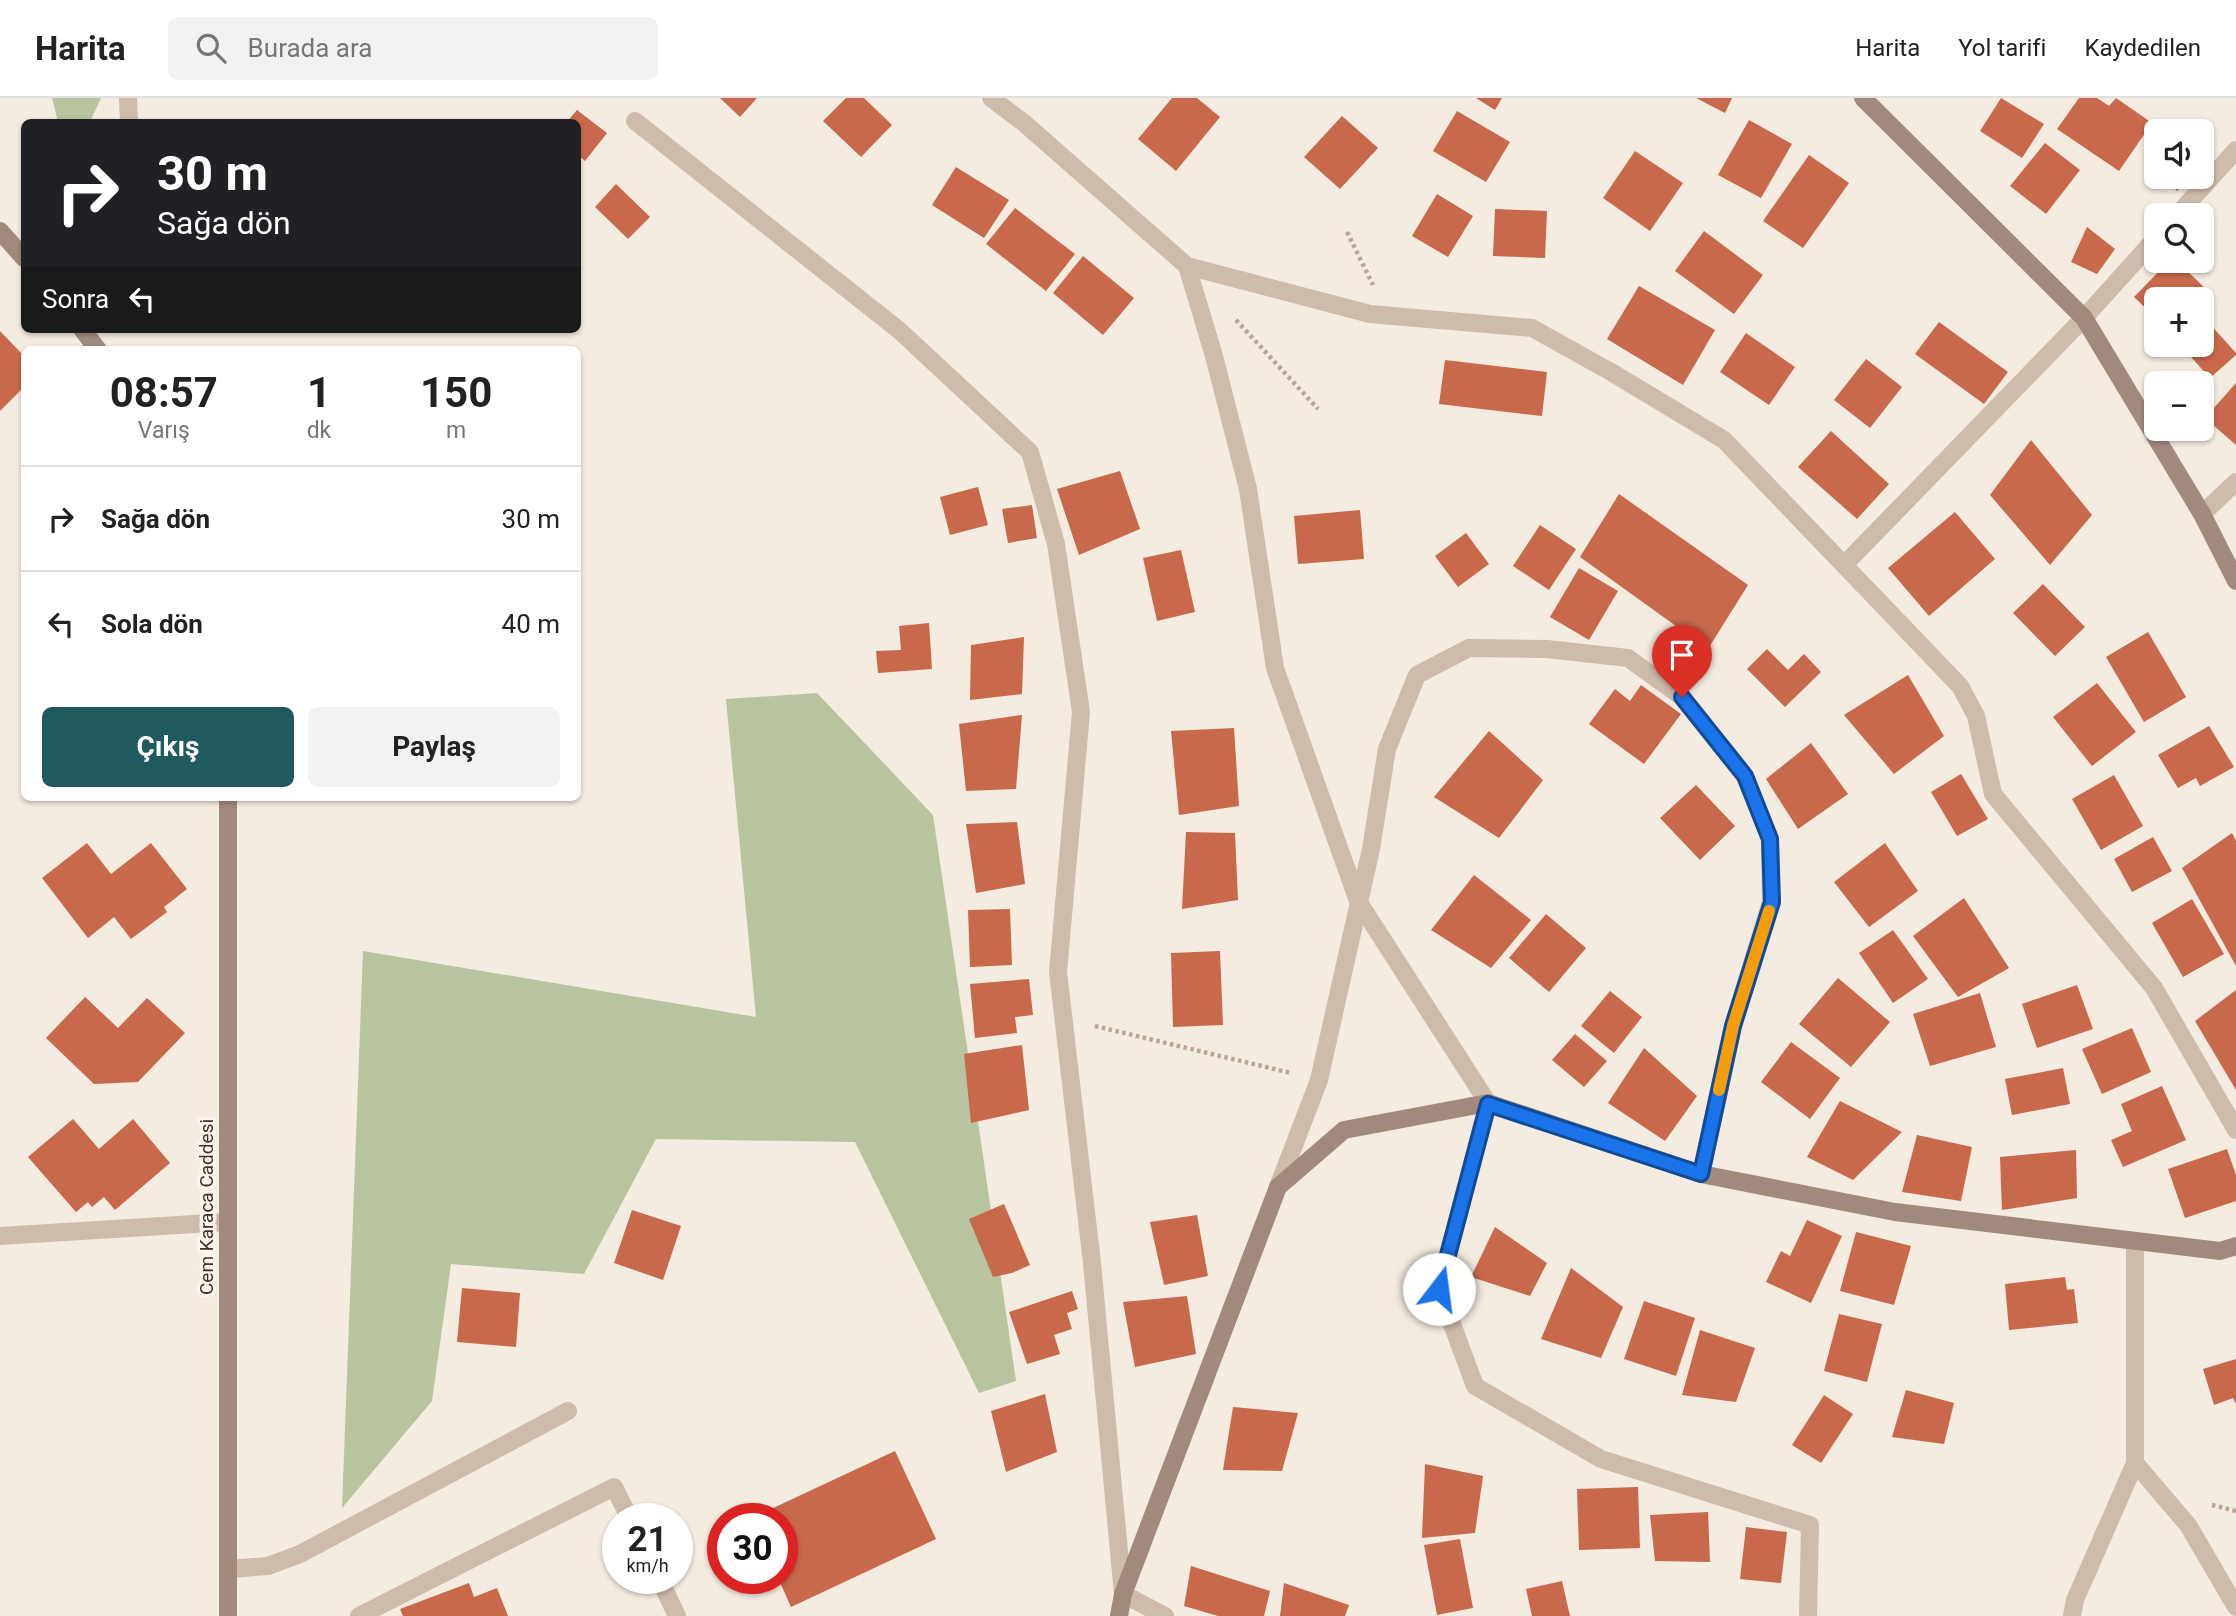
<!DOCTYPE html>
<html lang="tr">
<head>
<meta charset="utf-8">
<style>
  :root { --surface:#fff; --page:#f2f2f2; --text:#222; --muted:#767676; --line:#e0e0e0; --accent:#1f5a5e }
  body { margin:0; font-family:Roboto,sans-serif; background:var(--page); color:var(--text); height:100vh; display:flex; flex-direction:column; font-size:26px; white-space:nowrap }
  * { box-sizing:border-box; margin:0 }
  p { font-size:23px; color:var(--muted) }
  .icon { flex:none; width:38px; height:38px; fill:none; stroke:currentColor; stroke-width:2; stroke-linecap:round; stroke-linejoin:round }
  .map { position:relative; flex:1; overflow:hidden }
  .drawer { position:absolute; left:21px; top:248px; width:560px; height:455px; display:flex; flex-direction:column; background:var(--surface); border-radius:10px; box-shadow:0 2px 5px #0004 }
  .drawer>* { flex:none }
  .guide { position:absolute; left:21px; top:21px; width:560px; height:214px; border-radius:10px; box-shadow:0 2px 5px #0004; background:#202124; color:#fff; overflow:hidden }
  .tools { position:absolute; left:2144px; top:21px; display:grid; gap:14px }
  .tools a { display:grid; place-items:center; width:70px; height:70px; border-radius:10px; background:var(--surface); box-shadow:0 2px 5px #0004; font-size:35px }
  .speed { position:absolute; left:602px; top:1405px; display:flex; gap:14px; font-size:35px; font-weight:700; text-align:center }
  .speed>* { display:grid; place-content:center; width:91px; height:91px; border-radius:50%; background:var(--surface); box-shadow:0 2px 5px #0004; line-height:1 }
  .speed small { font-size:18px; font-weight:400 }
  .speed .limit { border:10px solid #d22; background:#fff; color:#111 }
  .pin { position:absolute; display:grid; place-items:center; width:60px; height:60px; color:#fff; margin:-72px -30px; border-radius:50% 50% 50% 0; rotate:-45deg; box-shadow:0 0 7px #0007 }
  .pin .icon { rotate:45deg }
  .me { position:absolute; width:77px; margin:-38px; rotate:15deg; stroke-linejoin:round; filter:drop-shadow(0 0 5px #0008) }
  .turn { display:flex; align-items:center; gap:24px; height:147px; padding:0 21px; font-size:32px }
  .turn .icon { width:91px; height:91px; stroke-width:2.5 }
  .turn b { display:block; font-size:49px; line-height:60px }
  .then { display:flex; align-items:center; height:66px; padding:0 21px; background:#0003; gap:14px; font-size:26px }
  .eta { display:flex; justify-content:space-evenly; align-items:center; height:119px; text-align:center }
  .eta b { font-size:42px; font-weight:700; line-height:49px }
  .button { display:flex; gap:14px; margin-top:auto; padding:14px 21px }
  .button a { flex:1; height:80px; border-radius:10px; background:var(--accent); color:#fff; font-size:28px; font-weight:700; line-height:80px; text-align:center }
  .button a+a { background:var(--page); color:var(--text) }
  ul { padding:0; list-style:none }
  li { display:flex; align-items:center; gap:21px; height:105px; padding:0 21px; border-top:2px solid var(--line) }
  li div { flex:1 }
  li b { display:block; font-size:26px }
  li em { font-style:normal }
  header { display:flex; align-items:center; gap:42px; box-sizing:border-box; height:98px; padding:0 35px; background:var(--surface); border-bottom:2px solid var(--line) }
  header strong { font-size:33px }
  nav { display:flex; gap:38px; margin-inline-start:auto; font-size:24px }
  .search { width:490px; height:63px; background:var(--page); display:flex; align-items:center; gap:18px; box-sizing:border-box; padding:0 24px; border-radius:10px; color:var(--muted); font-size:26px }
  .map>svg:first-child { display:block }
  .green { fill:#b8c4a0 }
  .building { fill:#c8694b }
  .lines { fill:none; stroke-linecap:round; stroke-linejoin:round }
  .path { stroke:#b9a596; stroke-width:4.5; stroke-dasharray:3.5 3.5; stroke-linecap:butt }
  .lane { stroke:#cdbbac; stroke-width:18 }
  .street { stroke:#cdbbac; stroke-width:18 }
  .secondary { stroke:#a18a7d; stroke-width:18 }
  .route-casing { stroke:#114b97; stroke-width:18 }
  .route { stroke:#1a73e8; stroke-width:12 }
  .slow { stroke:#f59e0b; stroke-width:12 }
  .labels { text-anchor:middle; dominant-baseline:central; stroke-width:7; stroke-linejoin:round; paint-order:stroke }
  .street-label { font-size:19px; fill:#3b302b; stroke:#fbf5ee }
</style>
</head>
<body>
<header>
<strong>Harita</strong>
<div class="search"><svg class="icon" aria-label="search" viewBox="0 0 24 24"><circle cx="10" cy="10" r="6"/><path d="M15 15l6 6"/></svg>Burada ara</div>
<nav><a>Harita</a><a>Yol tarifi</a><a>Kaydedilen</a></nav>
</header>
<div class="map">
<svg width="2236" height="1518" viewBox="0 0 2236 1518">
  <rect width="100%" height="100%" fill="#f4ebe1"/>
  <g class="green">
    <path d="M52,0H101L90,24H58Z"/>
    <path d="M817,595L933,717L1016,1283L979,1295L855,1044L656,1041L584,1176L451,1166L432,1303L342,1410L363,853L756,919L726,601Z"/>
  </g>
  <g class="building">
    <path d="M720,0H757L740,19Z"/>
    <path d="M846,0H864L892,27L861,59L823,23Z"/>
    <path d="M1172,0H1197L1220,19L1176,73L1138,41Z"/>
    <path d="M1476,0H1502L1495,12Z"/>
    <path d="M1696,0H1732L1725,15Z"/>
    <path d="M2001,0L2044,26L2022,60L1980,33Z"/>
    <path d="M2079,0H2097L2109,8L2116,0L2152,25L2119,73L2057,31Z"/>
    <path d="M577,12L607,35L585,63L578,57V24H567Z"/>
    <path d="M1457,13L1510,44L1486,84L1433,53Z"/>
    <path d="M1342,18L1378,50L1340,91L1304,59Z"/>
    <path d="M1749,22L1792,46L1761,100L1718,77Z"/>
    <path d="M2045,45L2080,72L2046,116L2010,88Z"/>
    <path d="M2156,50V72L2145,61Z"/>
    <path d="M1635,53L1683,85L1650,133L1603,100Z"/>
    <path d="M1809,57L1849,85L1803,150L1763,123Z"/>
    <path d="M956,69L1009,102L984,140L932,107Z"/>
    <path d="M2163,79H2191L2177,93Z"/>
    <path d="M616,86L650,119L628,141L595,109Z"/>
    <path d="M1437,96L1473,118L1448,159L1412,138Z"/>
    <path d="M1015,110L1075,156L1046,193L986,146Z"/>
    <path d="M1495,111L1547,113L1545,160L1493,158Z"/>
    <path d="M2087,129L2115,151L2097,176L2071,164Z"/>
    <path d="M1704,133L1763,177L1734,216L1675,173Z"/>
    <path d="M1083,158L1134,200L1103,237L1053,195Z"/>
    <path d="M2169,163H2177L2212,197L2202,208V201H2156V220L2134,199Z"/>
    <path d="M1639,188L1715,232L1683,287L1607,241Z"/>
    <path d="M1939,224L2008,274L1984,306L1915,256Z"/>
    <path d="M2209,225L2236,255V257L2210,280L2182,249L2185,247H2202V232Z"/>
    <path d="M0,233L24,258V289L0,313Z"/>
    <path d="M1746,235L1795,269L1769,307L1720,274Z"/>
    <path d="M1866,261L1902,289L1870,330L1834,302Z"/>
    <path d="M1445,262L1547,274L1542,318L1439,306Z"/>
    <path d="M2236,285V347L2205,320Z"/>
    <path d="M1831,333L1889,386L1857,421L1798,369Z"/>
    <path d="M2031,342L2092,417L2050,467L1990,397Z"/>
    <path d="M1120,373L1140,431L1079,457L1057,391Z"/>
    <path d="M978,389L988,427L950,437L940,399Z"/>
    <path d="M1619,396L1748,487L1708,551L1580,459Z"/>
    <path d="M1032,407L1037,440L1008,445L1002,411Z"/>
    <path d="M1360,412L1364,461L1298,466L1294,418Z"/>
    <path d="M1955,414L1995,461L1929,518L1888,470Z"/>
    <path d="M1540,427L1576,451L1549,492L1513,468Z"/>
    <path d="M1466,435L1489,466L1458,489L1435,458Z"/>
    <path d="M1181,452L1195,514L1157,523L1143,460Z"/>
    <path d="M1579,470L1618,493L1589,542L1550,519Z"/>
    <path d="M2043,486L2085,529L2055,558L2013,515Z"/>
    <path d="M929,525L932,571L878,575L876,553L901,552L899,528Z"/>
    <path d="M2148,534L2186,599L2144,624L2106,559Z"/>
    <path d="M1024,539L1022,596L970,602L971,547Z"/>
    <path d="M1767,551L1788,572L1804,556L1821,574L1785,609L1747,571Z"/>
    <path d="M1908,577L1944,638L1894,676L1844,617Z"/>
    <path d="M2097,585L2136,634L2092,668L2053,619Z"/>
    <path d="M1641,587L1681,616L1644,666L1589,626L1615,591L1630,603Z"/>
    <path d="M1022,617L1016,691L966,693L959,626Z"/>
    <path d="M2209,628L2234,669L2200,688L2196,680L2178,690L2158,657Z"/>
    <path d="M1234,630L1239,708L1179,717L1171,633Z"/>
    <path d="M1489,633L1543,682L1499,740L1434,699Z"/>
    <path d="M1811,645L1848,696L1798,731L1766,681Z"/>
    <path d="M1961,676L1988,721L1957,738L1931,694Z"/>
    <path d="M2114,677L2143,728L2101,752L2072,701Z"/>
    <path d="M1696,687L1735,728L1700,762L1660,720Z"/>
    <path d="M1017,724L1025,786L976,795L966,726Z"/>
    <path d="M1186,734L1235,735L1238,802L1182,811Z"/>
    <path d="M2232,735L2236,743V868L2182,770Z"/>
    <path d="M2153,739L2172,773L2132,794L2114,761Z"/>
    <path d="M87,745L111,776L151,745L187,791L164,809L167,814L131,841L114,819L88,840L42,780Z"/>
    <path d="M1885,745L1918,793L1869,829L1834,784Z"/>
    <path d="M1474,777L1531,822L1491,870L1431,832Z"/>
    <path d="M1964,800L2009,870L1958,899L1913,838Z"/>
    <path d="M2192,801L2224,856L2183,879L2152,825Z"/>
    <path d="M1010,811L1012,867L970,869L968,812Z"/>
    <path d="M1546,816L1586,850L1549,894L1509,860Z"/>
    <path d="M1893,832L1928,881L1893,905L1859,855Z"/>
    <path d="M1220,853L1223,927L1173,929L1171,855Z"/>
    <path d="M1838,880L1890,924L1851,969L1799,926Z"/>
    <path d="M1029,881L1033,917L1015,919L1017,935L975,940L970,886Z"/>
    <path d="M2077,887L2093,931L2037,950L2022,906Z"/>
    <path d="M2236,892V992L2195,923Z"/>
    <path d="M1610,893L1642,919L1614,955L1581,928Z"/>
    <path d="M1980,895L1996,949L1930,968L1913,916Z"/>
    <path d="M85,899L118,930L147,900L185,935L138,984L94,986L46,940Z"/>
    <path d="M2132,930L2151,974L2102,996L2082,951Z"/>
    <path d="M1575,936L1607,963L1584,989L1552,962Z"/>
    <path d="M1791,944L1840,980L1810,1021L1761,984Z"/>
    <path d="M1022,947L1029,1012L971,1025L964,956Z"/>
    <path d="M1644,950L1697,998L1665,1043L1608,1005Z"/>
    <path d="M2063,970L2070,1006L2012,1017L2005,981Z"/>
    <path d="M2162,988L2186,1042L2123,1069L2111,1042L2132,1033L2121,1006Z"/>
    <path d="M1840,1003L1902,1034L1853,1082L1807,1059Z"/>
    <path d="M73,1021L99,1051L133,1021L170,1065L115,1112L104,1099L92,1109L88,1104L76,1114L28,1059Z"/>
    <path d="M1917,1037L1972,1049L1961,1103L1902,1094Z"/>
    <path d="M2227,1051L2236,1077V1103L2185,1120L2168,1071Z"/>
    <path d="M2076,1052L2077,1100L2002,1112L2000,1059Z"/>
    <path d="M1004,1106L1030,1167L1012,1175L993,1179L969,1121Z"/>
    <path d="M632,1112L681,1128L663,1182L614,1165Z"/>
    <path d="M1197,1117L1208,1178L1164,1187L1150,1124Z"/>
    <path d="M1807,1122L1842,1138L1811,1205L1766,1184L1781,1153L1790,1158Z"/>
    <path d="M1495,1129L1547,1165L1530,1198L1471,1179Z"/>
    <path d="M1856,1134L1911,1148L1894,1207L1840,1193Z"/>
    <path d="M1571,1170L1623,1209L1601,1260L1541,1241Z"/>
    <path d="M2065,1179L2067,1192L2074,1191L2078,1225L2009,1232L2005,1186Z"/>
    <path d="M462,1190L520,1195L516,1249L457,1244Z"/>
    <path d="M1072,1193L1078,1211L1067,1215L1072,1231L1054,1237L1060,1256L1027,1266L1009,1214Z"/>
    <path d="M1187,1198L1196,1256L1135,1269L1123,1204Z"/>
    <path d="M1644,1203L1695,1220L1676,1278L1624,1261Z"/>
    <path d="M1839,1216L1882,1226L1867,1284L1824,1273Z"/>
    <path d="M1700,1232L1755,1250L1736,1304L1682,1297Z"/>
    <path d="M2236,1261V1306L2233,1300L2214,1307L2203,1271Z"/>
    <path d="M1906,1292L1954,1305L1944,1346L1892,1339Z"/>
    <path d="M1045,1296L1057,1354L1006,1374L991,1313Z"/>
    <path d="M1824,1297L1853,1316L1821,1365L1792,1347Z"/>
    <path d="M1233,1309L1298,1315L1282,1373L1223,1372Z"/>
    <path d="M895,1353L936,1441L791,1509L778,1480H782V1421H750Z"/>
    <path d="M1425,1366L1483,1378L1475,1435L1422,1440Z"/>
    <path d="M1638,1389L1640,1450L1579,1452L1577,1391Z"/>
    <path d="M1708,1414L1710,1464L1655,1463L1650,1417Z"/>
    <path d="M1746,1429L1787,1434L1781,1485L1740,1481Z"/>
    <path d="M1460,1441L1473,1510L1437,1517L1424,1447Z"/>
    <path d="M1191,1468L1270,1493L1264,1518H1218L1184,1508Z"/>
    <path d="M1562,1483L1570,1518H1532L1526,1491Z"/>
    <path d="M469,1485L474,1499L497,1490L508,1518H403L400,1511Z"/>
    <path d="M1284,1485L1349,1507L1345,1518H1280Z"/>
  </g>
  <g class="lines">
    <g class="path">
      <path d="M1347,134L1373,187"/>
      <path d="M1236,222L1318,311"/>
      <path d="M1095,928L1291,975"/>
      <path d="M2212,1407L2236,1413"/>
    </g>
    <g class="lane">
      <path d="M228,1471L268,1468L300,1456L568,1313"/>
      <path d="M659,1480L677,1518"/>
      <path d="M359,1518L614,1389L630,1421"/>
    </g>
    <g class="street">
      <path d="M128,0L129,24"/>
      <path d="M991,0L1024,25L1187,168L1370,216L1532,230L1611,274L1724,342L1960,588L1976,618L1993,696L2154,890L2236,1032"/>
      <path d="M635,23L900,233L1030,354L1056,446L1081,614L1058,874L1092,1165L1123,1496L1165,1518"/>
      <path d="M2177,117L2236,52"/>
      <path d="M1187,168L1214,258L1248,391L1275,570L1358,803L1488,1005L1439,1191L1475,1288L1601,1361L1810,1427L1808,1518"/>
      <path d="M2202,416L2236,384"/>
      <path d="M1844,467L2084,220L2156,140"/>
      <path d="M1278,1089L1319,982L1371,751L1387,651L1417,577L1469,550L1547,551L1628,560L1682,599L1745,678L1770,741L1771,804L1733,928L1701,1076"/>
      <path d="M0,1138L227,1124"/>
      <path d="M2135,1365L2188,1427L2236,1509"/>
      <path d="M2072,1518L2075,1502L2135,1365V1143"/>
    </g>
    <g class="secondary">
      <path d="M1863,0L2084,220L2202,416L2236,483"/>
      <path d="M0,133L24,160"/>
      <path d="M82,231L98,252"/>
      <path d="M228,1518V700"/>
      <path d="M1119,1518L1123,1496L1278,1089L1344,1032L1488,1005L1701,1076L1895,1114L2220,1153L2236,1148"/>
    </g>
  </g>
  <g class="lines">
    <g class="route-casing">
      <path id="route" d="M1439,1191L1488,1006L1701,1076L1733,928L1772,804L1770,741L1745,678L1682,599"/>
    </g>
    <use href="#route" class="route"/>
    <path class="slow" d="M1719,992L1733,928L1769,813"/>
  </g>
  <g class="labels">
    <g class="street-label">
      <text transform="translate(206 1109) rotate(-90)">Cem Karaca Caddesi</text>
    </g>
  </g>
</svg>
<div class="tools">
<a><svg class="icon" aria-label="sound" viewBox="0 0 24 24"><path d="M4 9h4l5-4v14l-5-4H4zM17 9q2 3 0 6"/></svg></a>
<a><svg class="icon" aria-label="search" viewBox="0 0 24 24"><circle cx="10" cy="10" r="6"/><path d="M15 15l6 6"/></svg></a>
<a>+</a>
<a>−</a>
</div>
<div class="speed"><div>21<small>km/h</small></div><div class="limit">30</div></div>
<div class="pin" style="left:1682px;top:599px;background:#d93025"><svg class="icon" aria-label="arrive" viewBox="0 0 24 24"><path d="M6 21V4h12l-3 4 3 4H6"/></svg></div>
<svg class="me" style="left:1439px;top:1191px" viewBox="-20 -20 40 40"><circle r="19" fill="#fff"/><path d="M0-13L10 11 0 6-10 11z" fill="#1a73e8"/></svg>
<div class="guide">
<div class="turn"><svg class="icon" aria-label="right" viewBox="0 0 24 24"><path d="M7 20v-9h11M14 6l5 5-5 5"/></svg><div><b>30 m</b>Sağa dön</div></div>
<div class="then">Sonra<svg class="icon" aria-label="left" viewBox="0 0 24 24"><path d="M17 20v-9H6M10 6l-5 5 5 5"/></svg></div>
</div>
<section class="drawer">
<div class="eta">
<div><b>08:57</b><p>Varış</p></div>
<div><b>1</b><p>dk</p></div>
<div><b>150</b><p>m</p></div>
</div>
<ul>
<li><svg class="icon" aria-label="right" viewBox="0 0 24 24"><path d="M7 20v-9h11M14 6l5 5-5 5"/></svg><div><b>Sağa dön</b></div><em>30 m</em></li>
<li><svg class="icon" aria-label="left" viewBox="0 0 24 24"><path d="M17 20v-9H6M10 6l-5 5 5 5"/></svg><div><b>Sola dön</b></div><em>40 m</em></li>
</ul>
<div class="button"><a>Çıkış</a><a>Paylaş</a></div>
</section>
</div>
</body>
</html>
